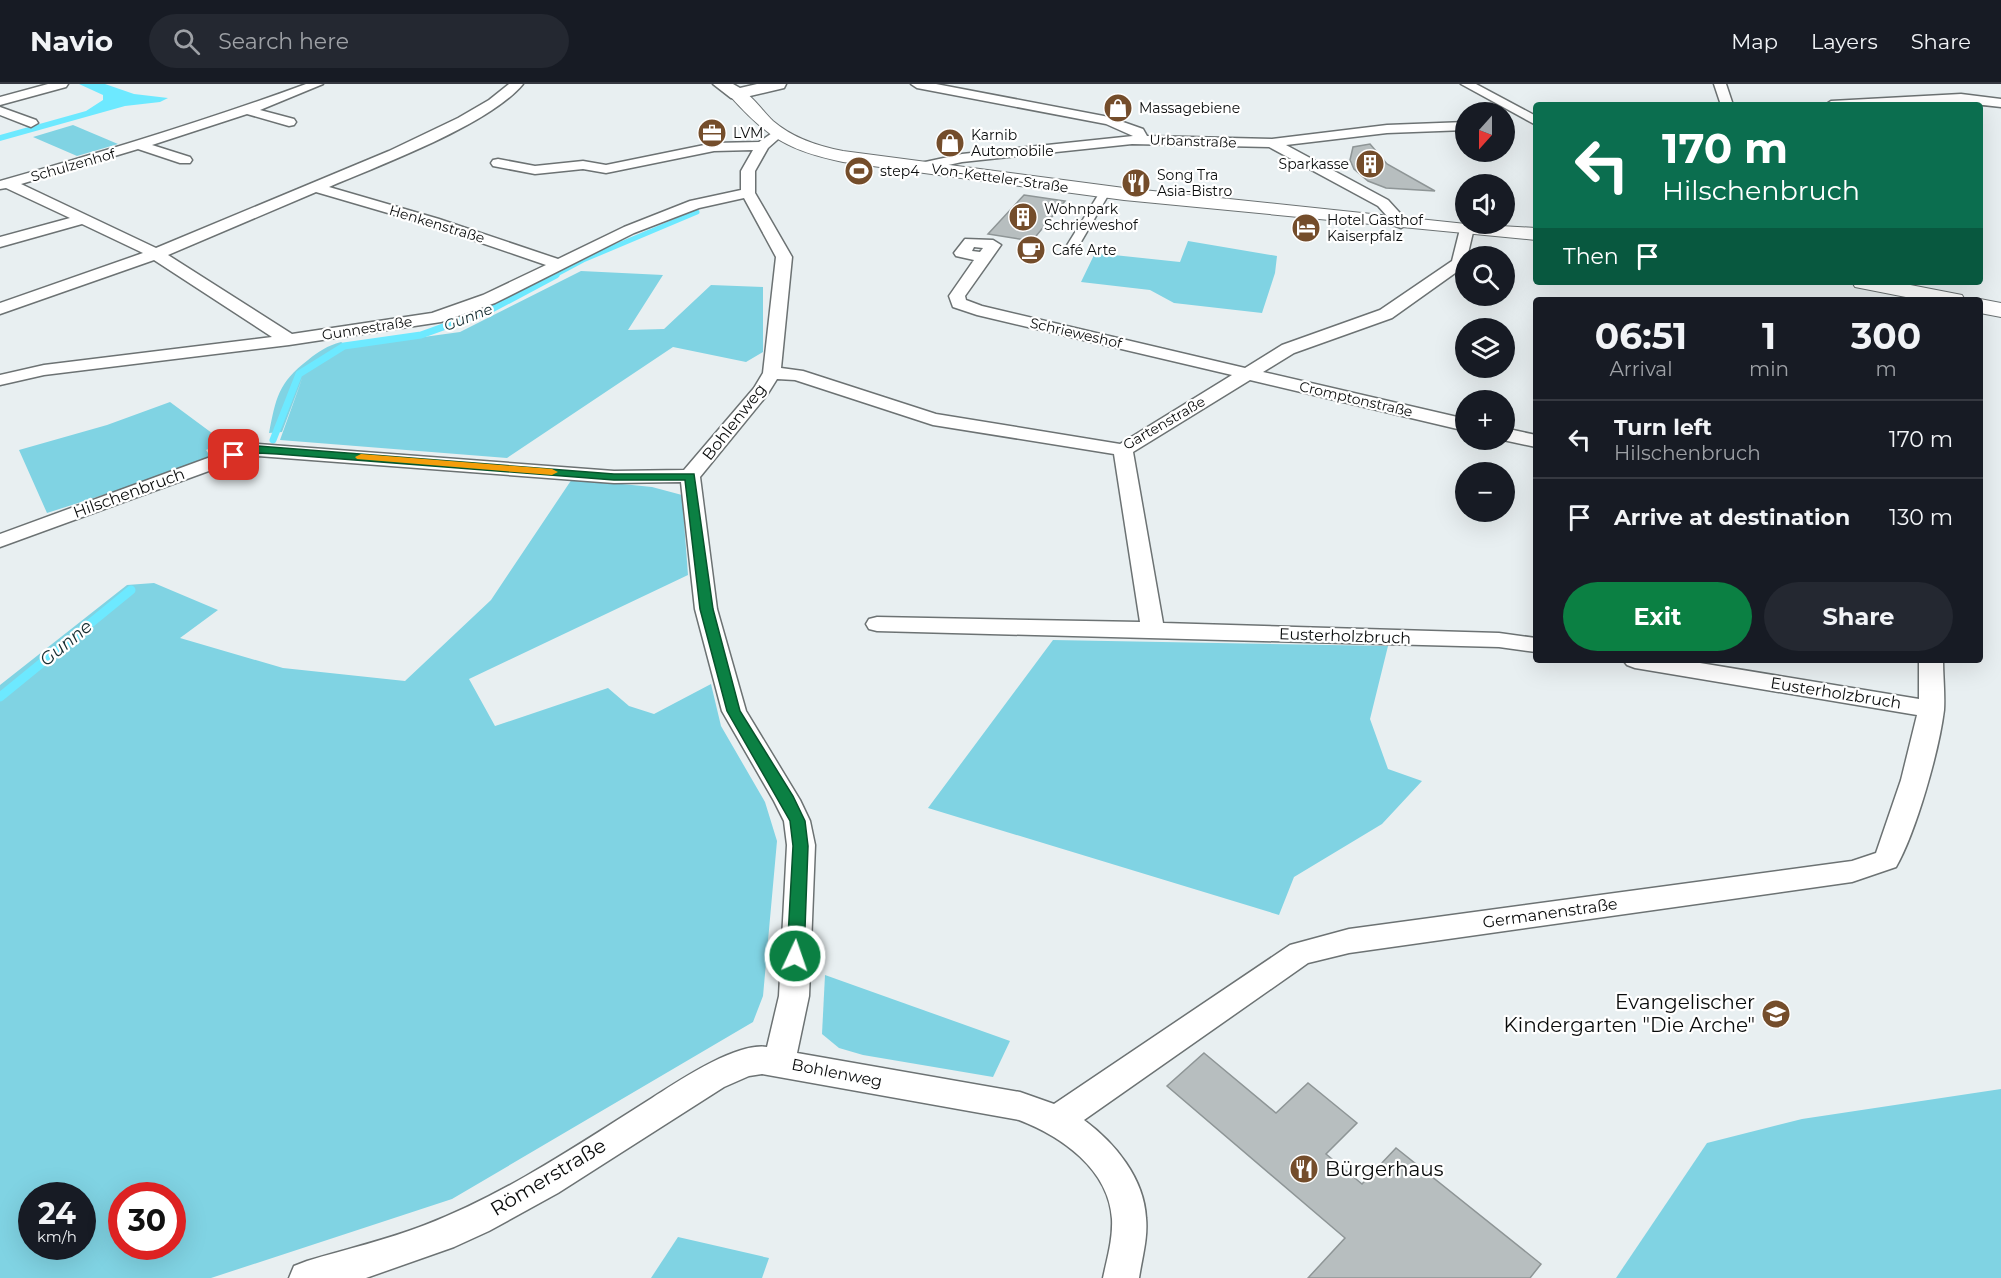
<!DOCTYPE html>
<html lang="en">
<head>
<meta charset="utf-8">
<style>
  :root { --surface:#171b24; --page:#242831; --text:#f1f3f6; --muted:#9ea1a6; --line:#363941; --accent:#0b8043 }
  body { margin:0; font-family:Montserrat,sans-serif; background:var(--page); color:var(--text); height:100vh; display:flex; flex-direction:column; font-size:22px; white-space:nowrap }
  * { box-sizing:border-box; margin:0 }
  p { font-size:20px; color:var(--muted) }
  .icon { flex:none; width:33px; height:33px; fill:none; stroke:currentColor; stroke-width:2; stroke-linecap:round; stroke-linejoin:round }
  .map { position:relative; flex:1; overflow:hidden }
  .side { position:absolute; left:1533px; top:213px; width:450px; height:366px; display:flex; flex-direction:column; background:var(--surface); border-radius:6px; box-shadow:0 6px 24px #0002 }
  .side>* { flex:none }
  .hud { position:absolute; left:1533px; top:18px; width:450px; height:183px; border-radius:6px; box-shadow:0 6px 24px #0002; background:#0b6e4f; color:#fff; overflow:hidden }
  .needle { width:39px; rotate:201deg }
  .controls { position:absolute; left:1455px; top:18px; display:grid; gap:12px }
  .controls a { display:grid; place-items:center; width:60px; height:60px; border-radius:50%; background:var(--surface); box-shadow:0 6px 24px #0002; font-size:30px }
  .speed { position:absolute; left:18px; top:1098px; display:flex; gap:12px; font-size:30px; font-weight:700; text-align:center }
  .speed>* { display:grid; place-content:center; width:78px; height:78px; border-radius:50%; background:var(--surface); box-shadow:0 6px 24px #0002; line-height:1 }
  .speed small { font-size:15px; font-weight:400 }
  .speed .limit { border:9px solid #d22; background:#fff; color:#111 }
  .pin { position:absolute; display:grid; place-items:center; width:51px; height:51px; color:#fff; margin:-26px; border-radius:12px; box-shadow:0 3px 9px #0006 }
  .me { position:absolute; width:66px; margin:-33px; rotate:3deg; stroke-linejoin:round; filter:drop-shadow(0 0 4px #0008) }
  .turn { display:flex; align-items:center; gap:21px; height:126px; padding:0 30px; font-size:27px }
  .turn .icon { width:78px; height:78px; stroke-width:2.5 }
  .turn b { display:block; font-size:42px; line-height:51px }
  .then { display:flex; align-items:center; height:57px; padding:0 30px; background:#0003; gap:12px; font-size:22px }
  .eta { display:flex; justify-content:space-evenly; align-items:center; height:102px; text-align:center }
  .eta b { font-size:36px; font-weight:700; line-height:42px }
  .button { display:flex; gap:12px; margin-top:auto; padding:12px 30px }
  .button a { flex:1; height:69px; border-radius:36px; background:var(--accent); color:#fff; font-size:24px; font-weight:700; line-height:69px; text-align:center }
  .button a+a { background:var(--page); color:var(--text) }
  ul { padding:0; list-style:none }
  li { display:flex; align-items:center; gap:18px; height:78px; padding:0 30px; border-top:2px solid var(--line) }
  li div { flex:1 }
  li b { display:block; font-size:22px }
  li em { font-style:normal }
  header { display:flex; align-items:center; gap:36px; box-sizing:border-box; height:84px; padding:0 30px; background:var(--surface); border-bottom:2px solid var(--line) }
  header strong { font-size:28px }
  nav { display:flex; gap:33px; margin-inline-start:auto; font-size:21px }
  .search { width:420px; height:54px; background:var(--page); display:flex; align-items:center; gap:15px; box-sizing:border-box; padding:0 21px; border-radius:33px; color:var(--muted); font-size:22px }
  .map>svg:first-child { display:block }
  .green { fill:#80d3e3; fill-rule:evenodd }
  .water { fill:#6de9ff }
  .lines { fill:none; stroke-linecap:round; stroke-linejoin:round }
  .stream-far2 { stroke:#6de9ff; stroke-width:5 }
  .stream-far1 { stroke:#6de9ff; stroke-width:7 }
  .stream { stroke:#6de9ff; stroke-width:9 }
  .building { fill:#b7bebf; stroke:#8e9596; stroke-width:1.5 }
  .pedestrian-casing { stroke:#6c7273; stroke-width:3 }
  .minor-casing { stroke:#6c7273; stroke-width:3 }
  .tertiary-casing { stroke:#6c7273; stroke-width:2 }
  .secondary-casing { stroke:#6c7273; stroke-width:3 }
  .pedestrian { fill:#fff; fill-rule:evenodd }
  .minor { fill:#fff; fill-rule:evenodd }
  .tertiary { fill:#fff; fill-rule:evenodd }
  .secondary { fill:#fff; fill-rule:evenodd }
  .route { fill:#0b8043; stroke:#07532c; stroke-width:1.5 }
  .slow { fill:#f59e0b }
  .labels { text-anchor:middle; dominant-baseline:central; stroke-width:4.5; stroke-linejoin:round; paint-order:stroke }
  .far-poi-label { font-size:14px; fill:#0a0c0c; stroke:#fff; text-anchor:start }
  .far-street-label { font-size:14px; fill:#0a0c0c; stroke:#fff }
  .far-water-label { font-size:15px; font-style:italic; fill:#182e32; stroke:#fff }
  .street-label { font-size:16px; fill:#0a0c0c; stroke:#fff }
  .water-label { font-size:18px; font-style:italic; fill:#182e32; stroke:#fff }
  .near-poi-label { font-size:20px; fill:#0a0c0c; stroke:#fff; text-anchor:end }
  .near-street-label { font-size:20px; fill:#0a0c0c; stroke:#fff }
</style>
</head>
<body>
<header>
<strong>Navio</strong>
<div class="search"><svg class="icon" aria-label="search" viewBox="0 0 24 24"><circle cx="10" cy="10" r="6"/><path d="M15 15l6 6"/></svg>Search here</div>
<nav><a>Map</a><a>Layers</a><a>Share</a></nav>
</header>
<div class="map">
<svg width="2001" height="1194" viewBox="0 0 2001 1194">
  <rect width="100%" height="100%" fill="#e8eff1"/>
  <g class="green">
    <path d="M73,41L118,60L77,72L33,53Z"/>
    <path d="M1188,157L1277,172L1275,189L1262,229L1174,219L1150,206L1081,198L1095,169L1180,178Z"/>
    <path d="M581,187L663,191L628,246L664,245L711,201L763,203V268L746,278L673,263L507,374L280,356L303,292L282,348L269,349C276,314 278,299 308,276C319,267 327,262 341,258L351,263L460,248Z"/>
    <path d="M170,318L224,358L206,366L210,372L131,402L47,429L19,366L107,341Z"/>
    <path d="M572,395L652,403L682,411L688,491L469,595L495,642L608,604L629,622L654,630L711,600L721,642L765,718L777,757L763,912L753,938L452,1115L211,1194H0V601L127,501L154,499L218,526L180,554L283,584L405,597L491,516ZM32,1112H82V1162H32ZM122,1112H172V1162H122Z"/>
    <path d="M1053,556L1388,562L1370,635L1388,685L1422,697L1382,740L1294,793L1279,831L928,724Z"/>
    <path d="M825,891L1010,957L993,993L863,971L839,964L822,950Z"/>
    <path d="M2001,1005V1194H1616L1707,1059L1802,1035Z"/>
    <path d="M678,1153L769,1174L762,1194H651Z"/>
  </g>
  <path class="water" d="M79,0H105L134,10L168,14L160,18L125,22L0,57V51L86,27L103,16V11Z"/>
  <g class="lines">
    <path class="stream-far2" d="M553,192L583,176L697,128"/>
    <path class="stream-far1" d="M273,356L299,290L344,262L421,251L490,226L556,191"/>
    <path class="stream" d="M0,613L131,506"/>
  </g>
  <g class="building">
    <path d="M1370,60L1387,80L1435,107L1386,104L1368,97L1354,85L1350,76L1353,63Z"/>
    <path d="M1024,111L1065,117L1032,157L988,150Z"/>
    <path d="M1204,969L1276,1029L1308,999L1357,1039L1326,1070L1362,1100L1396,1064L1541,1180L1530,1194H1308L1345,1154L1167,1002Z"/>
  </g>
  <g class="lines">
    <g class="pedestrian-casing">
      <path id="pedestrian" d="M1105,105L1110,108L1078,163L1076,165H1068L1066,163L1100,108Z"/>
    </g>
    <g class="minor-casing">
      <g id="minor">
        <path d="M48,0H68L66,3L0,21V13Z"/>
        <path d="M306,0H323L260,26L294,35L296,38L294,41L289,42L247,30L152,61L190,73L192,76L190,79H180L138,65L21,100L156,164L389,67L458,34L489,16L509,0H523C489,41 380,81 329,103L439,135L558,175L624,143L690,117L741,106V87L753,66L714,67L606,89L583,85L535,90L493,82L491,79L493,76L498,75L535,82L583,77L606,81L714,59L759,58L778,45L785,49L768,64L755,87V109L792,173L781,284L803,287L936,330L1120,360L1232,291L977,231L953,223L949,212L974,176L956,172L954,169L965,155L993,156L1001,161L965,212L966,216L982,222L1245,284L1282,261L1380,226L1452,177L1461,141L1466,140L1474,144L1465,182L1392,234L1294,269L1263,288L1466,335V347L1250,296L1133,368L1163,539L1499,549L1536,554V568L1499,563L877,547L869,545L866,540L869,535L877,533L1140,538L1114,370L933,341L795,296L777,295L767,311L700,393L717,525L746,627L800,716L810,737L815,761L809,912L797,969L1020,1008L1054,1020L1290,861L1349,845L1852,777L1876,769L1901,696L1917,631L1635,584L1627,581L1623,576H1682L1919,615V576H1943C1943,592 1945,611 1944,626C1939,667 1916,748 1896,783L1852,798L1349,869L1308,879L1084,1036C1115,1059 1144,1094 1146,1134C1148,1154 1142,1174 1139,1194H1103C1107,1175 1113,1155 1112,1135C1109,1085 1061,1052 1019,1036L762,990L749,992L724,1003L558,1109L489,1147L454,1163L366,1194H289L294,1182L307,1177C346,1165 387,1156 425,1141C506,1110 579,1060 652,1014C677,998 736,958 767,963L779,912L787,761L784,737L774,717L722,627L695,525L681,398L614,399L258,372L239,376L0,463V450L227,367L258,360L614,387L684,386L754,304L763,289L776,173L744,114L699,124L634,149L495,219L441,238L289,261L44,291L0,301V291L44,281L272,253L154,176L0,230V219L143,169L82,140L0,163V153L70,134L6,104L0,105V97C103,68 205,37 306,0ZM316,108L429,141L546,181L483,211L432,229L292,250L168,171ZM974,163L983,164L980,168L972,167Z"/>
        <path d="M911,0H936L1109,33L1143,45L1147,52L1272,55L1387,41L1466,38V46L1387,49L1286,61L1388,116L1409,139L1401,144L1396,142L1378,122L1269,63L1132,60L962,78L921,87L916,86L914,83L916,80L962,70L1133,52L1106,40L917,4Z"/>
        <path d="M1461,0H1476L1536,32V41Z"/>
        <path d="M1714,0H1726L1733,21H1721Z"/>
        <path d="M1961,10L2001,15V23C1943,15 1883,21 1825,21L1831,17Z"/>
        <path d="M0,23L36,36L38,39L31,43L0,31Z"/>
        <path d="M1504,344L1536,351V363L1503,356Z"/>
      </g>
    </g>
    <g class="tertiary-casing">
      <g id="tertiary">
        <path d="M737,5C751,8 762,27 773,37C793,54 817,62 843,67L1124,104L1466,140L1536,144V156L1124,116L843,78C789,67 768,54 731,13L729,10L731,7Z"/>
        <path d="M1852,198H1895L1962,211L1965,216H1921L1855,203Z"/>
        <path d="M1980,215L2001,219V233L1980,229V216H1978Z"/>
      </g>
    </g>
    <g class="secondary-casing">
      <path id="secondary" d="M713,0H733L740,4L757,0H786L784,4L737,15L731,14Z"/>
    </g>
    <use href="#pedestrian" class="pedestrian"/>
    <use href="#minor" class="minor"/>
    <use href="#tertiary" class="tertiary"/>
    <use href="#secondary" class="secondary"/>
  </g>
  <path class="route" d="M258,362L614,390H694L713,525L740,627L793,712L805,737L808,762L804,872L801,877L795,879L789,877L787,872L793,762L790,737L727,627L700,525L685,396H614L277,370L258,369L234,374L229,371L231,368Z"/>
  <path class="slow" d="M361,370L552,385L558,388L552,391L357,375L355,373Z"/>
  <defs>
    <g id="shop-disc" transform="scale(1.5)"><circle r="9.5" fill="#744d2b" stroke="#fff"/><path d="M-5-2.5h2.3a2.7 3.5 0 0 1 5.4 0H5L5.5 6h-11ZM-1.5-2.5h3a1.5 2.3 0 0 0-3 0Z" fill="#fff"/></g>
    <g id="office-disc" transform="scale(1.5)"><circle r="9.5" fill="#744d2b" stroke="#fff"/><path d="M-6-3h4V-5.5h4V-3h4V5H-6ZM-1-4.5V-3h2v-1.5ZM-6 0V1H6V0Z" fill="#fff"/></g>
    <g id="building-disc" transform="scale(1.5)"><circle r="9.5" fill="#744d2b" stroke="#fff"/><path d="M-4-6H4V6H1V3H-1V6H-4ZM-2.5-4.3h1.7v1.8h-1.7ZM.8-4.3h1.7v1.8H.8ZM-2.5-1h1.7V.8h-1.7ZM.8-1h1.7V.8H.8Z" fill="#fff"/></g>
    <g id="stadium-disc" transform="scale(1.5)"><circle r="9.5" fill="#744d2b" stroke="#fff"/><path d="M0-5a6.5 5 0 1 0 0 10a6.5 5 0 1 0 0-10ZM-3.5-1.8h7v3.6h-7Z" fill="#fff"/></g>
    <g id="restaurant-disc" transform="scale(1.5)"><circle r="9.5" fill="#744d2b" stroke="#fff"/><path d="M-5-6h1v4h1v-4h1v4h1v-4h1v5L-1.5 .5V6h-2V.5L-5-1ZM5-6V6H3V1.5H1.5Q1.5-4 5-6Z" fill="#fff"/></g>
    <g id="hotel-disc" transform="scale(1.5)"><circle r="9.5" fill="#744d2b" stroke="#fff"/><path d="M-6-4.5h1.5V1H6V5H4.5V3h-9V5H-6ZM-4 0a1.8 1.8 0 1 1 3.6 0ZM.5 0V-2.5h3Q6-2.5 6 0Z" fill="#fff"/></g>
    <g id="cafe-disc" transform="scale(1.5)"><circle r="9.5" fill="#744d2b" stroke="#fff"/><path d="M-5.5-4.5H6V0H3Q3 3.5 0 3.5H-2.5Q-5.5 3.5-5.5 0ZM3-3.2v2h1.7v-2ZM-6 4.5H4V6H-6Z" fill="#fff"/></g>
    <g id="school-disc" transform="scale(1.5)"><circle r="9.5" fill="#744d2b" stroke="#fff"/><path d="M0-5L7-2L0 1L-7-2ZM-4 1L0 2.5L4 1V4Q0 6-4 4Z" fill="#fff"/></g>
  </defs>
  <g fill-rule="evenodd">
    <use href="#shop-disc" x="1118" y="24"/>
    <use href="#office-disc" x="712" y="49"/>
    <use href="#shop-disc" x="950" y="59"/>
    <use href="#building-disc" x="1370" y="80"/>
    <use href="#stadium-disc" x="859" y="87"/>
    <use href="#restaurant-disc" x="1136" y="99"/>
    <use href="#building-disc" x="1023" y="133"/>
    <use href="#hotel-disc" x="1306" y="144"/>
    <use href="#cafe-disc" x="1031" y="166"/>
    <use href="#school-disc" x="1776" y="930"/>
    <use href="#restaurant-disc" x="1304" y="1085"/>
  </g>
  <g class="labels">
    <g class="far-poi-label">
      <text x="1139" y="24">Massagebiene</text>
      <text x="733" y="49">LVM</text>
      <text x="971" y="51">Karnib<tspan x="971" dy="16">Automobile</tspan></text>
      <text x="1349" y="80" text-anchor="end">Sparkasse</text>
      <text x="880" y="87">step4</text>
      <text x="1157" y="91">Song Tra<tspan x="1157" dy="16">Asia-Bistro</tspan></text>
      <text x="1044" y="125">Wohnpark<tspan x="1044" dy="16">Schrieweshof</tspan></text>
      <text x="1327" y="136">Hotel Gasthof<tspan x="1327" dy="16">Kaiserpfalz</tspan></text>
      <text x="1052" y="166">Café Arte</text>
    </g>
    <g class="far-street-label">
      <text transform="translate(1193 57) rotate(2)">Urbanstraße</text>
      <text transform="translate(73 81) rotate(-16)">Schulzenhof</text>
      <text transform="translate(1000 94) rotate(8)">Von-Ketteler-Straße</text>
      <text transform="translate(437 140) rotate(17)">Henkenstraße</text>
      <text transform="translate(367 244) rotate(-9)">Gunnestraße</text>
      <text transform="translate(1076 249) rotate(13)">Schrieweshof</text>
      <text transform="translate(1356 315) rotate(13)">Cromptonstraße</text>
      <text transform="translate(1164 339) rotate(-30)">Gartenstraße</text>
    </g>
    <g class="far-water-label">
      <text transform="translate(468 233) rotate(-21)">Gunne</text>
    </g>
    <g class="street-label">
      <text transform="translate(734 338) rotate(-52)">Bohlenweg</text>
      <text transform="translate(129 409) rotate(-20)">Hilschenbruch</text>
      <text transform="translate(1345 552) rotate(2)">Eusterholzbruch</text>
      <text transform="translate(1836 609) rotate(9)">Eusterholzbruch</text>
      <text transform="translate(1550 829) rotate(-8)">Germanenstraße</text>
      <text transform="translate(837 989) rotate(11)">Bohlenweg</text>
    </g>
    <g class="water-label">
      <text transform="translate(66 559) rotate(-39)">Gunne</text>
    </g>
    <g class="near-poi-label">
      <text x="1755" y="918">Evangelischer<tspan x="1755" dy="23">Kindergarten "Die Arche"</tspan></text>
      <text x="1325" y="1085" text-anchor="start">Bürgerhaus</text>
    </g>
    <g class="near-street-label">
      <text transform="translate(548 1093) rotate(-31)">Römerstraße</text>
    </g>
  </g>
</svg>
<div class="controls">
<a><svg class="needle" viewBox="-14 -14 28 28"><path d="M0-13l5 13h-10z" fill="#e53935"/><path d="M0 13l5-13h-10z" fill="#9ea1a6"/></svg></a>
<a><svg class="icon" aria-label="sound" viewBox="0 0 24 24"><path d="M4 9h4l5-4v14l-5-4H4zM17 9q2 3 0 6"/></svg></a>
<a><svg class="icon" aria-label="search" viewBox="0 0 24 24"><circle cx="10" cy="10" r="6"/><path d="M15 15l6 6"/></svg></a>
<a><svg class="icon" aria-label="layers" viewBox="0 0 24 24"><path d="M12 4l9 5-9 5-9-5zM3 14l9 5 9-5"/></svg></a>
<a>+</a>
<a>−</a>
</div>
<div class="speed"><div>24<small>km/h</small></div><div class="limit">30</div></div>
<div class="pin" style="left:234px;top:371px;background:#d93025"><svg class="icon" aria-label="arrive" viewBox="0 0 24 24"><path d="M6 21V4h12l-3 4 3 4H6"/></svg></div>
<svg class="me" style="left:795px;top:872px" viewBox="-20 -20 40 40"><circle r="17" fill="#0b8043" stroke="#fff" stroke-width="3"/><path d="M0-11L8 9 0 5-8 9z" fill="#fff"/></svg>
<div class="hud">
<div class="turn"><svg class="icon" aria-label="left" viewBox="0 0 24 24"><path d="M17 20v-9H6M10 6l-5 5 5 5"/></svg><div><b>170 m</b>Hilschenbruch</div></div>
<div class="then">Then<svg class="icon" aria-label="arrive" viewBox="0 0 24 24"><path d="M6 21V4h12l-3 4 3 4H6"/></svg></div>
</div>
<section class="side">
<div class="eta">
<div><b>06:51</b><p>Arrival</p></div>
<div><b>1</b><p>min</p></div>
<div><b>300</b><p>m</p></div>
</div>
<ul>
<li><svg class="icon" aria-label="left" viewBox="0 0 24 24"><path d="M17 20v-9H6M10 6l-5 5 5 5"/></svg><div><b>Turn left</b><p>Hilschenbruch</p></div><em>170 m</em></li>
<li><svg class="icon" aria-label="arrive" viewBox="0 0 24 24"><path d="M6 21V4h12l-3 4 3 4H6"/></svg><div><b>Arrive at destination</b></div><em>130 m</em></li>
</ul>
<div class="button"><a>Exit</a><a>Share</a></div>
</section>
</div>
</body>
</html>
